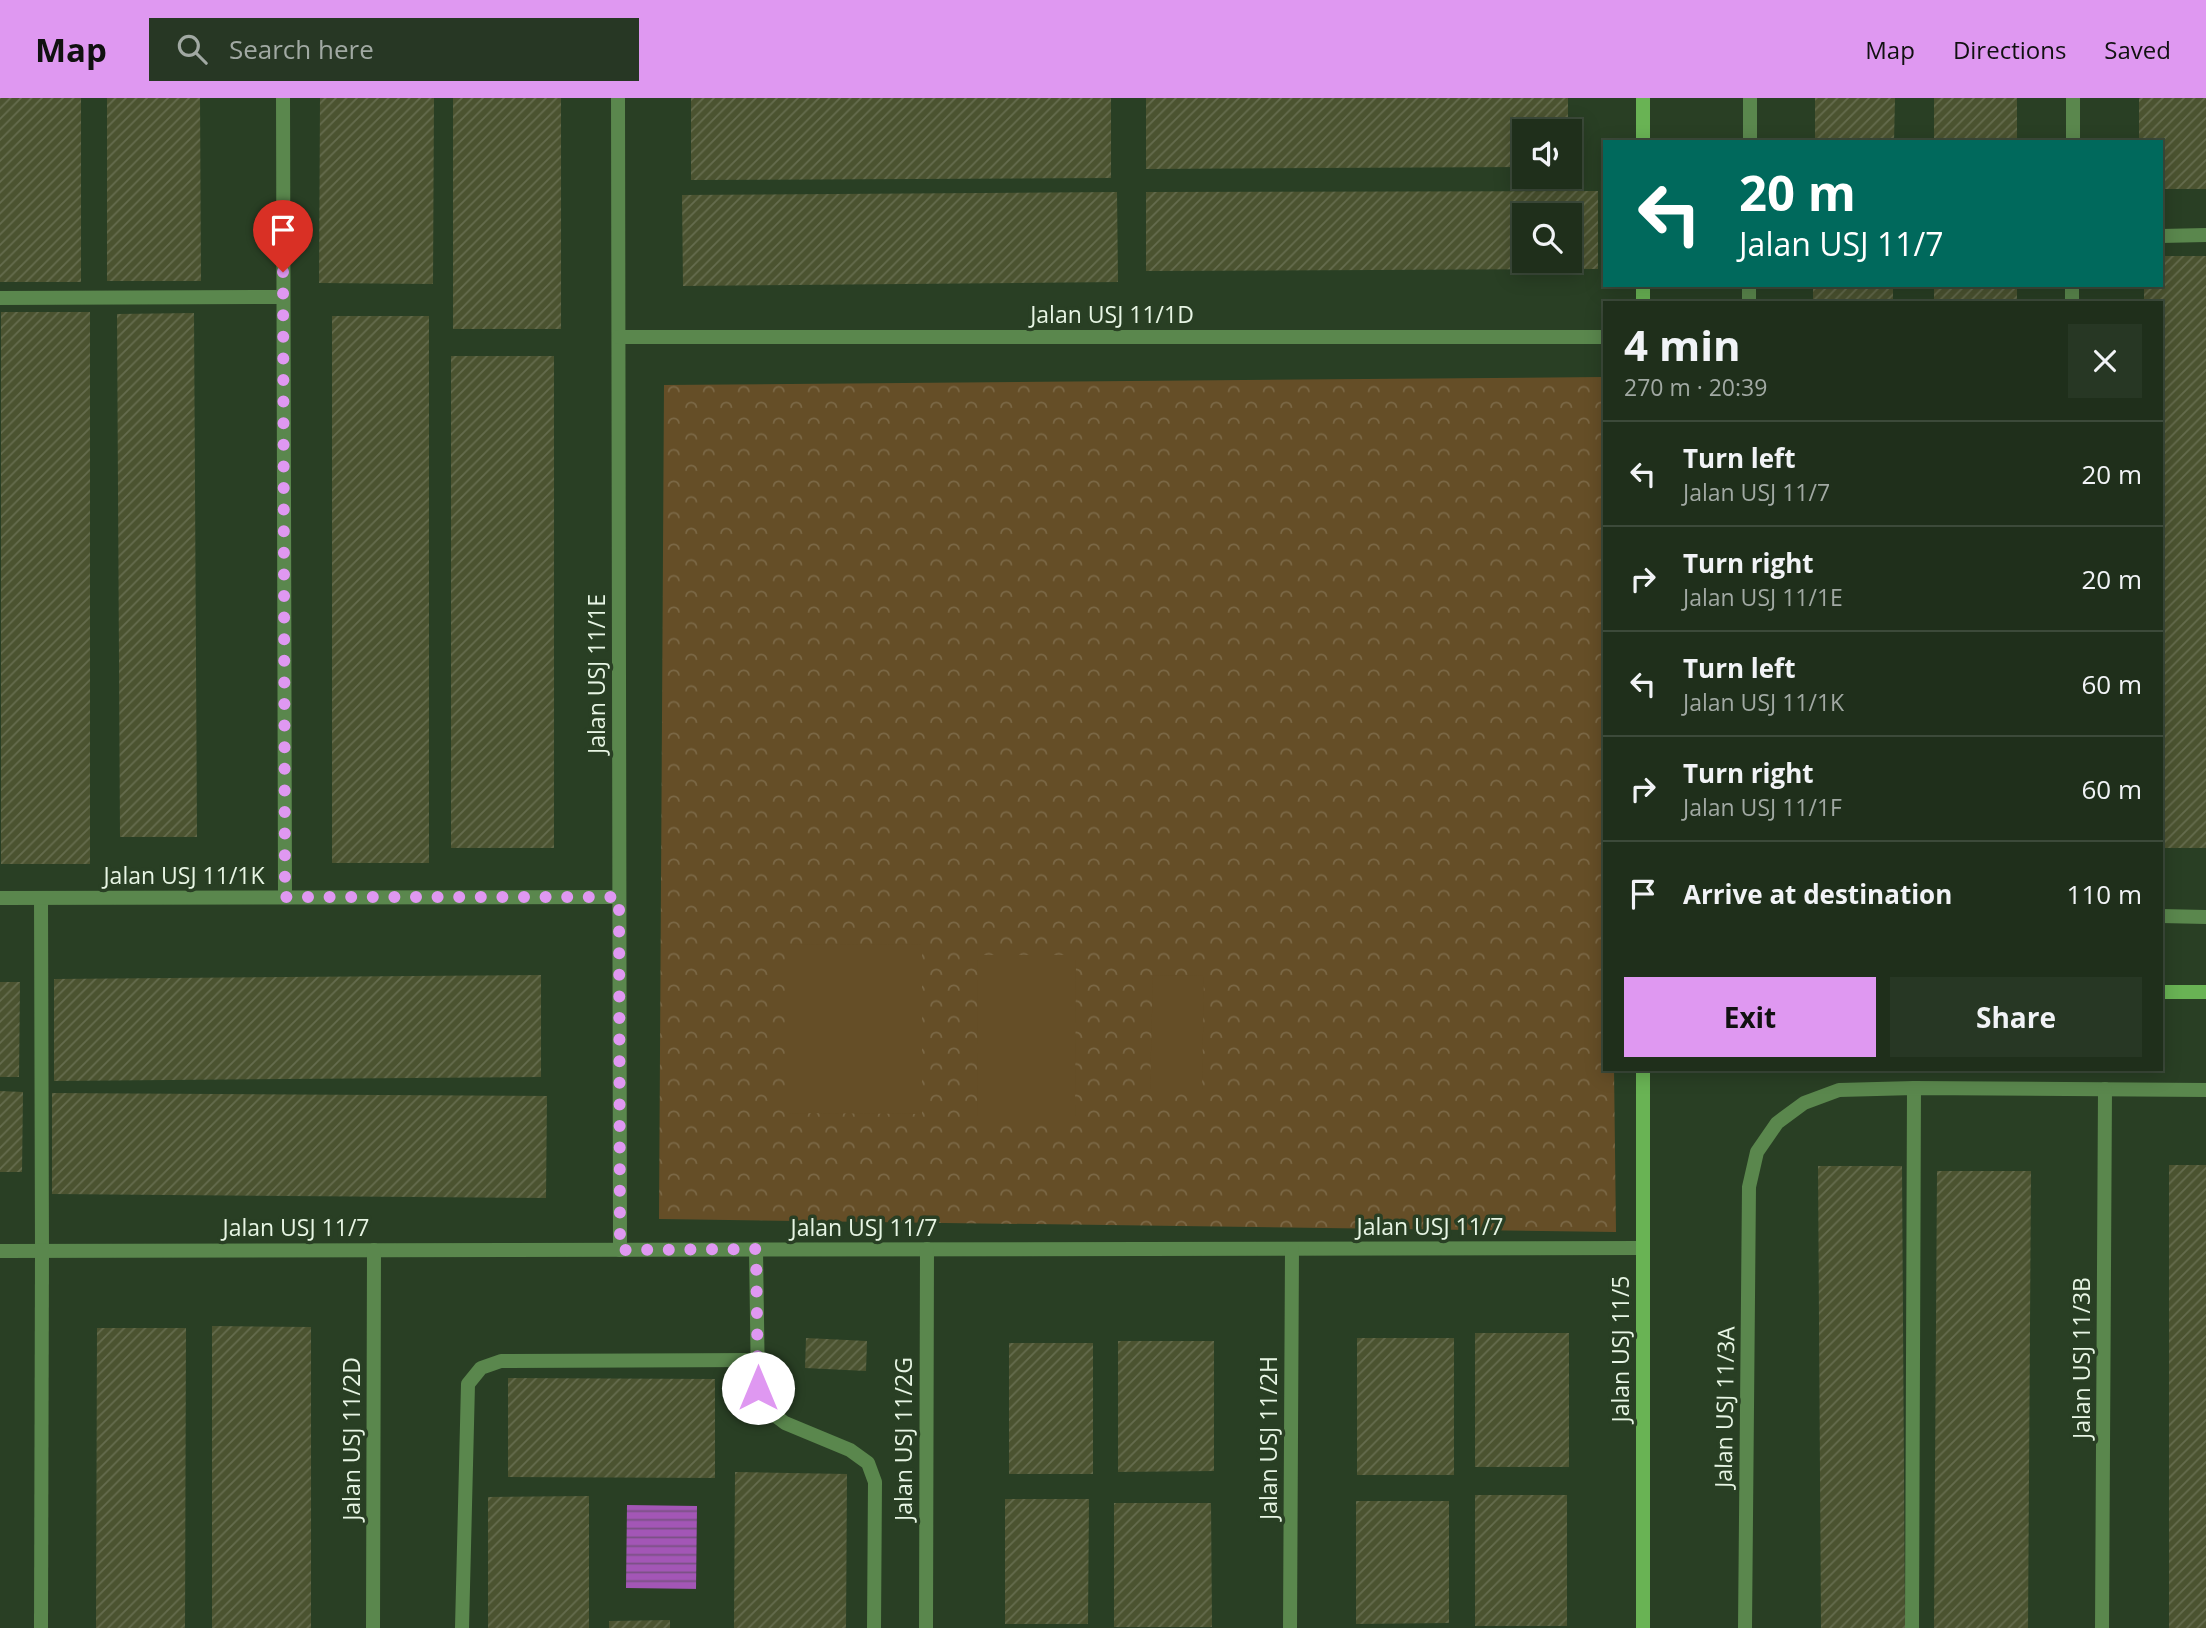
<!DOCTYPE html>
<html lang="en">
<head>
<meta charset="utf-8">
<style>
  :root { --surface:#1f2f1b; --page:#273724; --text:#f1f3f6; --muted:#a1a9a3; --line:#3c4a3a; --accent:#df98f1 }
  body { margin:0; font-family:"Open Sans",sans-serif; background:var(--page); color:var(--text); height:100vh; display:flex; flex-direction:column; font-size:26px; white-space:nowrap }
  * { box-sizing:border-box; margin:0 }
  p { font-size:23px; color:var(--muted) }
  .icon { flex:none; width:38px; height:38px; fill:none; stroke:currentColor; stroke-width:2; stroke-linecap:round; stroke-linejoin:round }
  .map { position:relative; flex:1; overflow:hidden }
  .side { position:absolute; left:1603px; top:203px; width:560px; height:770px; display:flex; flex-direction:column; background:var(--surface); border-radius:0px; box-shadow:0 4px 18px #0003,0 0 0 2px var(--line) }
  .side>* { flex:none }
  .guide { position:absolute; left:1603px; top:42px; width:560px; height:147px; border-radius:0px; box-shadow:0 4px 18px #0003,0 0 0 2px var(--line); background:#00695c; color:#fff; overflow:hidden }
  .fabs { position:absolute; left:1512px; top:21px; display:grid; gap:14px }
  .fabs a { display:grid; place-items:center; width:70px; height:70px; border-radius:0px; background:var(--surface); box-shadow:0 4px 18px #0003,0 0 0 2px var(--line); font-size:35px }
  .pin { position:absolute; display:grid; place-items:center; width:60px; height:60px; color:#fff; margin:-72px -30px; border-radius:50% 50% 50% 0; rotate:-45deg; box-shadow:0 0 7px #0007 }
  .pin .icon { rotate:45deg }
  .me { position:absolute; width:77px; margin:-38px; rotate:0deg; stroke-linejoin:round; filter:drop-shadow(0 0 5px #0008) }
  .turn { display:flex; align-items:center; gap:24px; height:147px; padding:0 21px; font-size:32px }
  .turn .icon { width:91px; height:91px; stroke-width:2.5 }
  .turn b { display:block; font-size:49px; line-height:60px }
  .round { display:grid; place-items:center; flex:none; width:74px; height:74px; border-radius:0px; background:var(--page) }
  .overview { display:flex; align-items:center; justify-content:space-between; height:119px; padding:0 21px }
  h1 { font-size:42px; font-weight:700; line-height:52px }
  .action { display:flex; gap:14px; margin-top:auto; padding:14px 21px }
  .action a { flex:1; height:80px; border-radius:0px; background:var(--accent); color:#111; font-size:28px; font-weight:700; line-height:80px; text-align:center }
  .action a+a { background:var(--page); color:var(--text) }
  ul { padding:0; list-style:none }
  li { display:flex; align-items:center; gap:21px; height:105px; padding:0 21px; border-top:2px solid var(--line) }
  li div { flex:1 }
  li b { display:block; font-size:26px }
  li em { font-style:normal }
  header { display:flex; align-items:center; gap:42px; box-sizing:border-box; height:98px; padding:0 35px; background:var(--accent); color:#111 }
  header strong { font-size:33px }
  nav { display:flex; gap:38px; margin-inline-start:auto; font-size:24px }
  .search { width:490px; height:63px; background:var(--page); display:flex; align-items:center; gap:18px; box-sizing:border-box; padding:0 24px; border-radius:0px; color:var(--muted); font-size:26px }
  .map>svg:first-child { display:block }
  .park { fill:url(#park-crowns) }
  .pitch { fill:#654e27 }
  .water { fill:url(#water-rules) }
  .building { fill:url(#building-hatch); fill-rule:evenodd }
  .lines { fill:none; stroke-linecap:round; stroke-linejoin:round }
  .lane { stroke:#5a874d; stroke-width:14 }
  .street { stroke:#5a874d; stroke-width:14 }
  .secondary { stroke:#69b354; stroke-width:14 }
  .route { stroke:#df98f1; stroke-width:12; stroke-dasharray:0 21.6 }
  .labels { text-anchor:middle; dominant-baseline:central; stroke-width:7; stroke-linejoin:round; paint-order:stroke }
  .street-label { font-size:23px; fill:#e7f5e4; stroke:#293f24 }
</style>
</head>
<body>
<header>
<strong>Map</strong>
<div class="search"><svg class="icon" aria-label="search" viewBox="0 0 24 24"><circle cx="10" cy="10" r="6"/><path d="M15 15l6 6"/></svg>Search here</div>
<nav><a>Map</a><a>Directions</a><a>Saved</a></nav>
</header>
<div class="map">
<svg width="2206" height="1530" viewBox="0 0 2206 1530">
  <defs>
    <pattern id="park-crowns" width="20" height="18" patternUnits="userSpaceOnUse" patternTransform="scale(1.75)"><rect width="20" height="18" fill="#654e27"/><path d="M2 6a3 3 0 1 1 6 0M12 15a3 3 0 1 1 6 0" fill="none" stroke="#7b6846"/></pattern>
    <pattern id="water-rules" width="6" height="5" patternUnits="userSpaceOnUse" patternTransform="scale(1.75)"><rect width="6" height="5" fill="#a356b6"/><path d="M0 2.5h6" fill="none" stroke="#795183"/></pattern>
    <pattern id="building-hatch" width="6" height="6" patternUnits="userSpaceOnUse" patternTransform="scale(1.75)"><rect width="6" height="6" fill="#4b5330"/><path d="M-1 1l2-2M0 6l6-6M5 7l2-2" fill="none" stroke="#656c4e"/></pattern>
  </defs>
  <rect width="100%" height="100%" fill="#293f24"/>
  <path class="park" d="M1605,279V971H1614L1616,1134L659,1121L664,287Z"/>
  <g class="pitch">
    <path d="M788,846L922,847V1016L788,1015Z"/>
    <path d="M978,857H1076L1075,1024H977Z"/>
    <path d="M1153,877L1204,878L1202,992H1150Z"/>
  </g>
  <path class="water" d="M627,1407L697,1408L696,1491L626,1490Z"/>
  <g class="building">
    <rect x="0" y="0" width="81" height="184"/>
    <path d="M107,0H200L201,183H107Z"/>
    <path d="M320,0H434L433,186L319,185Z"/>
    <rect x="453" y="0" width="108" height="231"/>
    <path d="M691,0H1111V80L691,82Z"/>
    <path d="M1146,0H1568V33H1524V69L1146,71Z"/>
    <path d="M1815,0H1895L1894,44H1815Z"/>
    <rect x="1934" y="0" width="83" height="44"/>
    <path d="M2139,0H2206V91H2161V44H2139Z"/>
    <path d="M1598,93V171L1146,173V94ZM1524,117H1570V163H1524Z"/>
    <path d="M1117,94L1118,184L683,188L682,97Z"/>
    <path d="M2161,158H2206V750H2161V205H2144V187H2161Z"/>
    <rect x="1813" y="187" width="80" height="18"/>
    <rect x="1934" y="187" width="83" height="18"/>
    <rect x="1" y="214" width="89" height="552"/>
    <path d="M194,215L197,739H120L117,216Z"/>
    <rect x="332" y="218" width="97" height="547"/>
    <rect x="451" y="258" width="103" height="492"/>
    <path d="M541,877V979L54,983V881Z"/>
    <path d="M0,884H20L19,979H0Z"/>
    <path d="M0,993L23,994L22,1074H0Z"/>
    <path d="M52,995L547,998L546,1100L52,1096Z"/>
    <rect x="2169" y="1067" width="37" height="463"/>
    <path d="M1818,1068H1902L1905,1530H1821Z"/>
    <path d="M1937,1073H2031L2028,1530H1934Z"/>
    <path d="M212,1228L311,1229V1530H212Z"/>
    <path d="M97,1230H186L185,1530H96Z"/>
    <rect x="1475" y="1235" width="94" height="134"/>
    <path d="M806,1240L867,1243L866,1273L805,1270Z"/>
    <rect x="1357" y="1240" width="97" height="137"/>
    <path d="M1118,1243H1214V1373L1118,1374Z"/>
    <rect x="1009" y="1245" width="84" height="131"/>
    <path d="M508,1280L715,1281V1380L508,1379Z"/>
    <path d="M735,1374L847,1376L846,1530H734Z"/>
    <rect x="1475" y="1397" width="92" height="131"/>
    <path d="M589,1398V1530H488V1399Z"/>
    <path d="M1005,1401H1089L1088,1526H1005Z"/>
    <path d="M1356,1403H1449V1525L1356,1526Z"/>
    <path d="M1114,1405H1211L1212,1529H1114Z"/>
    <path d="M670,1522V1530H609V1523Z"/>
  </g>
  <g class="lines">
    <g class="lane">
      <path d="M2161,138L2206,137"/>
      <path d="M0,200L283,199"/>
      <path d="M41,800L42,1152"/>
      <path d="M756,1151L758,1290L765,1310L785,1325L850,1352L868,1365L875,1384L874,1530"/>
      <path d="M462,1530L468,1286L481,1270L501,1263L758,1262"/>
      <path d="M1912,1530L1914,990"/>
    </g>
    <g class="street">
      <path d="M283,0L285,799"/>
      <path d="M618,0L620,1152"/>
      <path d="M1750,44V0"/>
      <path d="M2073,44V0"/>
      <path d="M1749,205V187"/>
      <path d="M2072,205V187"/>
      <path d="M619,239H1605"/>
      <path d="M0,800L619,799"/>
      <path d="M2161,818L2206,819"/>
      <path d="M0,1153L1643,1150"/>
      <path d="M41,1530L42,1152"/>
      <path d="M373,1530L374,1152"/>
      <path d="M926,1530L927,1151"/>
      <path d="M1290,1530L1292,1151"/>
      <path d="M1745,1530L1749,1089L1757,1054L1777,1025L1804,1005L1839,992L1914,990L2206,992"/>
      <path d="M2102,1530L2105,991"/>
    </g>
    <g class="secondary">
      <path d="M1643,0V44"/>
      <path d="M1643,187V205"/>
      <path d="M2161,894H2206"/>
      <path d="M1643,971V1530"/>
    </g>
  </g>
  <g class="lines">
    <path class="route" d="M283,174L285,799H619L620,1152L756,1151L758,1290"/>
  </g>
  <g class="labels">
    <g class="street-label">
      <text x="1112" y="216">Jalan USJ 11/1D</text>
      <text transform="translate(596 576) rotate(-90)">Jalan USJ 11/1E</text>
      <text x="184" y="777">Jalan USJ 11/1K</text>
      <text x="1430" y="1128">Jalan USJ 11/7</text>
      <text x="296" y="1129">Jalan USJ 11/7</text>
      <text x="864" y="1129">Jalan USJ 11/7</text>
      <text transform="translate(1620 1251) rotate(-90)">Jalan USJ 11/5</text>
      <text transform="translate(2081 1260) rotate(-90)">Jalan USJ 11/3B</text>
      <text transform="translate(1724 1309) rotate(-89)">Jalan USJ 11/3A</text>
      <text transform="translate(1268 1340) rotate(-90)">Jalan USJ 11/2H</text>
      <text transform="translate(351 1341) rotate(-90)">Jalan USJ 11/2D</text>
      <text transform="translate(903 1341) rotate(-90)">Jalan USJ 11/2G</text>
    </g>
  </g>
</svg>
<div class="fabs">
<a><svg class="icon" aria-label="sound" viewBox="0 0 24 24"><path d="M4 9h4l5-4v14l-5-4H4zM17 9q2 3 0 6"/></svg></a>
<a><svg class="icon" aria-label="search" viewBox="0 0 24 24"><circle cx="10" cy="10" r="6"/><path d="M15 15l6 6"/></svg></a>
</div>
<div class="pin" style="left:283px;top:174px;background:#d93025"><svg class="icon" aria-label="arrive" viewBox="0 0 24 24"><path d="M6 21V4h12l-3 4 3 4H6"/></svg></div>
<svg class="me" style="left:758px;top:1290px" viewBox="-20 -20 40 40"><circle r="19" fill="#fff"/><path d="M0-13L10 11 0 6-10 11z" fill="#df98f1"/></svg>
<div class="guide">
<div class="turn"><svg class="icon" aria-label="left" viewBox="0 0 24 24"><path d="M17 20v-9H6M10 6l-5 5 5 5"/></svg><div><b>20 m</b>Jalan USJ 11/7</div></div>
</div>
<section class="side">
<div class="overview"><div><h1>4 min</h1><p>270 m · 20:39</p></div><a class="round"><svg class="icon" aria-label="close" viewBox="0 0 24 24"><path d="M6 6l12 12M18 6L6 18"/></svg></a></div>
<ul>
<li><svg class="icon" aria-label="left" viewBox="0 0 24 24"><path d="M17 20v-9H6M10 6l-5 5 5 5"/></svg><div><b>Turn left</b><p>Jalan USJ 11/7</p></div><em>20 m</em></li>
<li><svg class="icon" aria-label="right" viewBox="0 0 24 24"><path d="M7 20v-9h11M14 6l5 5-5 5"/></svg><div><b>Turn right</b><p>Jalan USJ 11/1E</p></div><em>20 m</em></li>
<li><svg class="icon" aria-label="left" viewBox="0 0 24 24"><path d="M17 20v-9H6M10 6l-5 5 5 5"/></svg><div><b>Turn left</b><p>Jalan USJ 11/1K</p></div><em>60 m</em></li>
<li><svg class="icon" aria-label="right" viewBox="0 0 24 24"><path d="M7 20v-9h11M14 6l5 5-5 5"/></svg><div><b>Turn right</b><p>Jalan USJ 11/1F</p></div><em>60 m</em></li>
<li><svg class="icon" aria-label="arrive" viewBox="0 0 24 24"><path d="M6 21V4h12l-3 4 3 4H6"/></svg><div><b>Arrive at destination</b></div><em>110 m</em></li>
</ul>
<div class="action"><a>Exit</a><a>Share</a></div>
</section>
</div>
</body>
</html>
